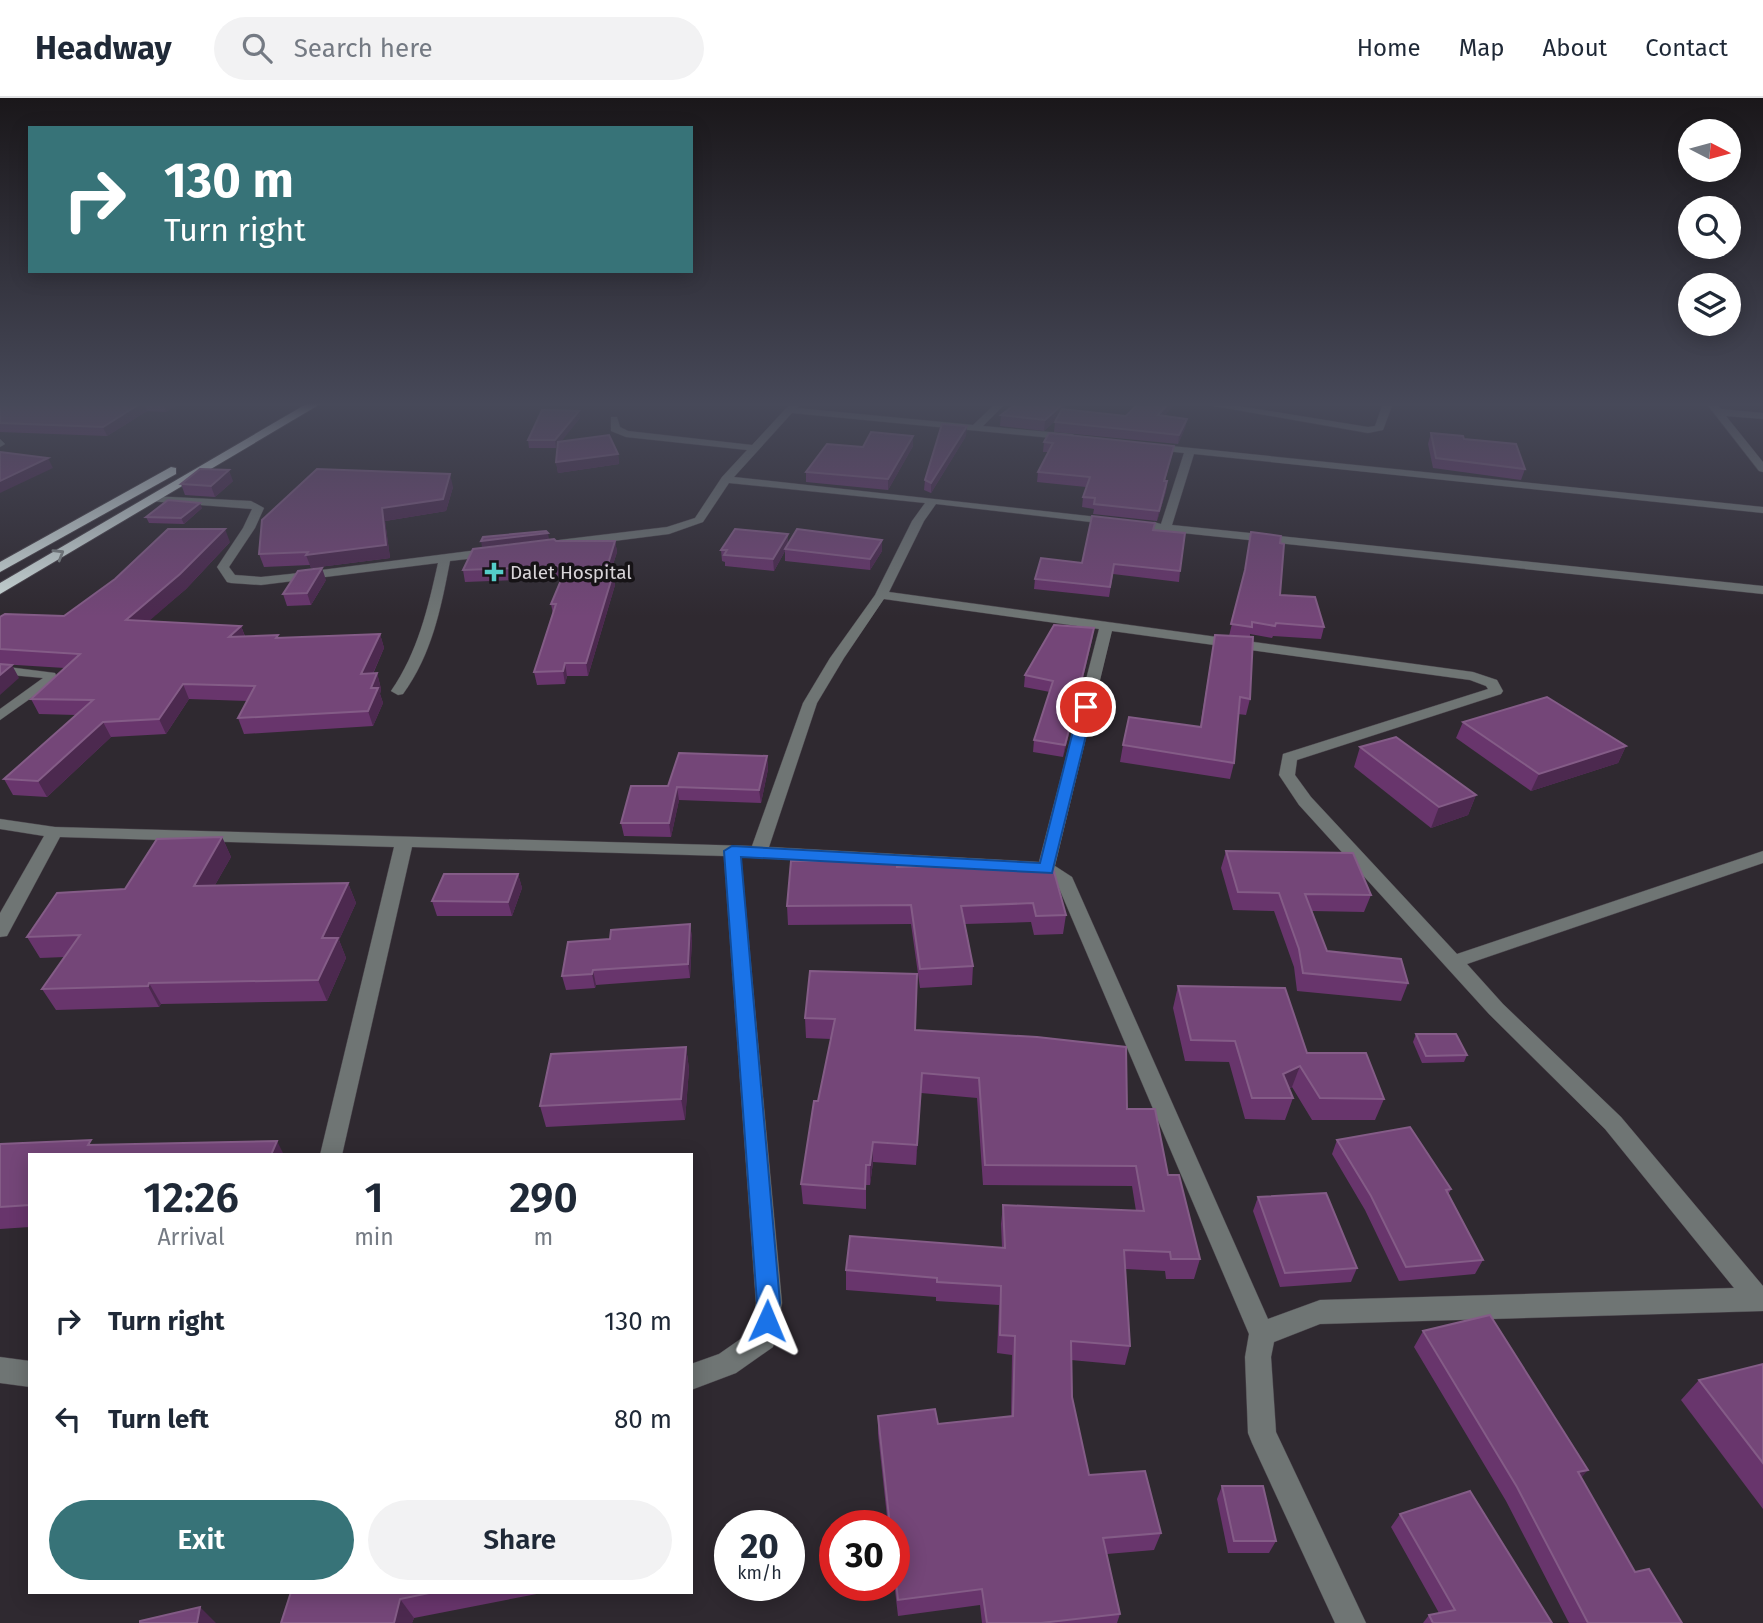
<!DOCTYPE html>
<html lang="en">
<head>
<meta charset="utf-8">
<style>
  :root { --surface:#fff; --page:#f2f2f3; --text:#1f2937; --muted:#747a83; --line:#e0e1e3; --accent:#377378 }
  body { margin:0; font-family:"Fira Sans",sans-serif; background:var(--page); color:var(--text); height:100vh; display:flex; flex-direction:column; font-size:26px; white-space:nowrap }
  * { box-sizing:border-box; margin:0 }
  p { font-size:23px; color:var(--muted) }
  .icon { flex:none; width:38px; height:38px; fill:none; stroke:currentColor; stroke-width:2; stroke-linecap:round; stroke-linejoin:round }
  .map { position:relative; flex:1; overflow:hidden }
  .sheet { position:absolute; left:28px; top:1055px; width:665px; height:441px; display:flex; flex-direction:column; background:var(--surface); border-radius:0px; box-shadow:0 4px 18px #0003 }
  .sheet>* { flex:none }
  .hud { position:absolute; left:28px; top:28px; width:665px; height:147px; border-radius:0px; box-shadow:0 4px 18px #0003; background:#377378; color:#fff; overflow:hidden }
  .needle { width:46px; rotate:96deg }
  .fabs { position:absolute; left:1678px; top:21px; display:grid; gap:14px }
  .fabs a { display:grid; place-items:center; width:63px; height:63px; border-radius:50%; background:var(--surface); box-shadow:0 4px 18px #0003; font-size:35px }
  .speed { position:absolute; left:714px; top:1412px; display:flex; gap:14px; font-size:35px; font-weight:700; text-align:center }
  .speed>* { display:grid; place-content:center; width:91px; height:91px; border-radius:50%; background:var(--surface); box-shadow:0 4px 18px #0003; line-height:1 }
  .speed small { font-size:18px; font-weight:400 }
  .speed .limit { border:10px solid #d22; background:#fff; color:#111 }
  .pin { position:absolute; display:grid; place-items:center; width:60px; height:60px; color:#fff; margin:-30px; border:4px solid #fff; border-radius:50%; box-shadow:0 2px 7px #0007 }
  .me { position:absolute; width:77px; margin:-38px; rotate:1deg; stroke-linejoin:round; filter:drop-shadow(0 0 5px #0008) }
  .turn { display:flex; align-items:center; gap:24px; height:147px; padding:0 21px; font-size:32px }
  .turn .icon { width:91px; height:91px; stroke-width:2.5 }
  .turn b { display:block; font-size:49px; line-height:60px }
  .eta { display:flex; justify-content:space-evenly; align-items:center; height:119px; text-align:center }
  .eta b { font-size:42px; font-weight:600; line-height:49px }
  .primary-button { display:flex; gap:14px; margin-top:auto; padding:14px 21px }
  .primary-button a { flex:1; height:80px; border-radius:42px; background:var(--accent); color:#fff; font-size:28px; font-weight:600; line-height:80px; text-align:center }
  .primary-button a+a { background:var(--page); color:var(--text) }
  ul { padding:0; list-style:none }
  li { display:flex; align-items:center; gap:21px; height:98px; padding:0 21px }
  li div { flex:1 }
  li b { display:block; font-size:26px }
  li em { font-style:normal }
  header { display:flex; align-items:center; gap:42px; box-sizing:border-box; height:98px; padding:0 35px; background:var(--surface); border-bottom:2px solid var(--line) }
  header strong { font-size:33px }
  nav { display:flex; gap:38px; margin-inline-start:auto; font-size:24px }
  .search { width:490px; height:63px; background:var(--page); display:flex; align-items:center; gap:18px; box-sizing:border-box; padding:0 24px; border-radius:38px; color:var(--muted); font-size:26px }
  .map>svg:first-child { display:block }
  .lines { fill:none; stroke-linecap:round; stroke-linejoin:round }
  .minor-casing { stroke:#4a444b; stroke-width:1 }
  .highway-casing { stroke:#4a444b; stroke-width:2 }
  .minor { fill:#6f7574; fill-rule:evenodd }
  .highway { fill:#cedbda; fill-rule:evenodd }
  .wall { fill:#68356c }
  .shaded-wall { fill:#4c294f }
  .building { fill:#744678; stroke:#845c87; stroke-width:2 }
  .oneway { stroke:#7b8182 }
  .route { fill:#1a73e8; stroke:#114b97; stroke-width:2 }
  .poi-dot { fill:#54cdc8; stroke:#161316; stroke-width:2.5 }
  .labels { text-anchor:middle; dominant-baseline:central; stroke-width:7; stroke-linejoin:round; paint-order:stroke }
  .far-poi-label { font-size:19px; fill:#d8d4d8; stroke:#161316; text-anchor:start }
</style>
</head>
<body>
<header>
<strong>Headway</strong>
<div class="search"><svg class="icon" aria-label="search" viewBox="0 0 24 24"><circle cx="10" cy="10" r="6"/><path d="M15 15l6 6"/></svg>Search here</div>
<nav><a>Home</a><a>Map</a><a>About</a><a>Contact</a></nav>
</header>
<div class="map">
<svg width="1763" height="1525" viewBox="0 0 1763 1525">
  <rect width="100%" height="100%" fill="#2f2930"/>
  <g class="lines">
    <g class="minor-casing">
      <g id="minor">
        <path d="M791,305H801L797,310L973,327L996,305H1006L983,328L1072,336L1077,339L1072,342L792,315L734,379L1116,421L1122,424L1116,427L936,406L924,423L889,494L1473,574L1497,582L1503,593L1501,596L1297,662L1295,677L1311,699L1457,856L1763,753V765L1467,866L1503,906L1621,1019L1763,1188V1213L1320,1226L1274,1244L1271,1259L1276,1334L1366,1525H1335L1252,1345L1248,1335L1245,1259L1249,1236L1056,783L1042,776L1021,774L741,759L782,1205L773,1249L736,1275L691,1292V1266L719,1256L752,1233L756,1205L724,758L412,749L342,1057H320L394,749L60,739L7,838L0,839V815L44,738L0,731V721L55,729L752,748L803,605L830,560L875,497L912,423L925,405L729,385L703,424L669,436L559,450L553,446L559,442L667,429L695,420L722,379L747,352L626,339L611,333V319H617L620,329L628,333L752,347ZM884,501L1099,531L1039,764L769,749L817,605L844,560ZM1112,533L1470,582L1486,588L1488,591L1283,656L1279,677L1299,707L1489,916L1605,1031L1734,1190L1320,1202L1268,1221L1072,779L1055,768Z"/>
        <path d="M1197,305H1220L1368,329L1375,328L1383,305H1393L1383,332L1368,335Z"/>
        <path d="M1706,305H1716L1721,311L1763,315V321L1726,318L1763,364V374L1759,373Z"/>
        <path d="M0,341L5,346L0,349Z"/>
        <path d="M1152,346L1763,409V415L1194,356L1172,427L1763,488V496L1154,432L1148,428L1154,424L1161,426L1184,355L1148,351V347Z"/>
        <path d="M152,398L251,403L264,410L255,430L229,469L235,477L261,479L290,476L493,450L499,454L493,458L450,463C441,510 432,556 403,596L398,597L391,593C418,554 428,510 438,465L261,487L231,485L227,484L217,469L243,430L252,411L148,403V399Z"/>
        <path d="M0,568L55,575L58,581L0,622V611L43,580L0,576Z"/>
        <path d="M0,1259L30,1263V1289L0,1285Z"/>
      </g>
    </g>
    <g class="highway-casing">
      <g id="highway">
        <path d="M308,305H322L0,496V485Z"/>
        <path d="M171,369L176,370V376L0,474V464Z"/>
      </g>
    </g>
    <use href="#minor" class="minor"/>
    <use href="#highway" class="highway"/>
  </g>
  <g class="wall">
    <path d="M0,305H180L166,314L147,313L107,338L0,334Z"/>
    <path d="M1065,305V311L1126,318L1139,305H1176L1164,318L1187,321L1185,330L1178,346L1054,334L1055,324L1057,321L1044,333L1000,328L1001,317Z"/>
    <path d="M579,313L580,320L561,343L618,356L619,366L558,375L556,364L557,348L556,350H529L528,342Z"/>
    <path d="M1431,335L1464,341L1525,371L1521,382L1433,370L1428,346Z"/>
    <path d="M966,338L931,395L924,392L925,382Z"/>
    <path d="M1044,344L1174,348L1165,383H1167L1166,393L1157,423L1093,416L1094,411L1082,409L1083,399L1086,389L1037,384L1038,374L1048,354H1043Z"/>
    <path d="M913,348L888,392L806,384V374L863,349Z"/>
    <path d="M233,383L215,399L185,397L181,386Z"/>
    <path d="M453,389L446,413L385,423L390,460L311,470L310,467L264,469L259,456Z"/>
    <path d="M202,410L184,426L149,425L146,419Z"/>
    <path d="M1154,432L1180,473L1179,484L1113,476L1109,499L1034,491L1035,481L1082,465Z"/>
    <path d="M1251,434L1280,445V497L1324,529L1321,541L1273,538L1272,540L1250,536V601L1246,617L1238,616L1234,665L1230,681L1120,664L1123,647L1200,629L1215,537L1229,538L1244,477Z"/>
    <path d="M788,436V446L882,453L870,472L785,463V453L774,473L725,468V464L722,463L721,452Z"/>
    <path d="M556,443H615L617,454L610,476H613L615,487L588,578H567L565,586L537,587L534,574L553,516L551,506L562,480L465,484L463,472Z"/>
    <path d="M230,444L186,491L148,523L241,528L245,538L279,540L380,536L384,550L373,576L377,575L381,591L380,596L383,605L373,628L244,636L238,620L247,603L189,601L166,636L111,639L47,699L13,697L4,681L76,617L39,616L31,601L65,570L0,566V519L64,518Z"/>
    <path d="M326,482L311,507L287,508L283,496Z"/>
    <path d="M1094,530L1092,542L1079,596L1076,603L1075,613L1063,659L1033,654L1034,642L1050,594L1024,589L1025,577Z"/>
    <path d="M1463,624L1626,648L1618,665L1531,693L1456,640Z"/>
    <path d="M1360,649L1476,697L1468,717L1431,730L1354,669Z"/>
    <path d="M767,658L768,671L761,705L679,702L671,739L624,738L621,725L668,688Z"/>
    <path d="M222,739L231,759L215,787L348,785L356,805L339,842L346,860L327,903L161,906L159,909L56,912L42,891L65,859L40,860L27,839L125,791Z"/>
    <path d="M1226,753L1371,797L1364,814L1312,813L1327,853L1408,885L1401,903L1297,893L1294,869L1274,813L1233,812L1221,770Z"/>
    <path d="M897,769L1017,772L1066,817L1063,836L1034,837L1031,824L965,826L973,868L972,887L920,890L911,826L788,827L787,808Z"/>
    <path d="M518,776L522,790L512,818H437L432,803Z"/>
    <path d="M690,826L692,840L690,880L596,887L595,890L566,892L562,878L610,841Z"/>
    <path d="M810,873L915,932L1127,1011L1168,1077L1200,1161L1194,1181H1166L1165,1173L1125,1171L1130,1248L1125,1267L1071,1262L1072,1299L1089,1377L1161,1435L1154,1452L1107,1456L1120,1516L1117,1525H982L980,1507L898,1518L894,1484V1428H888L878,1336V1318L938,1326L1011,1319L1012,1257L997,1255L999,1207L936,1203V1199L846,1192V1172L1002,1150L1001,1126L1003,1107L1136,1113L1132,1088L983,1087L977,1000L921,995L916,1067L873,1064L870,1087H866V1111L803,1106L801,1086L831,941L806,940L805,920Z"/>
    <path d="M1178,888L1307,955L1384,1001L1375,1022H1312L1292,989L1289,991L1293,1000L1285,1022L1245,1021L1229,964L1185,963L1173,910Z"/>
    <path d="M1416,936L1467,957L1464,964L1422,965L1413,944Z"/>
    <path d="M686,949L689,971L685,1022L546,1029L540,1008Z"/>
    <path d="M1337,1042L1451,1091L1448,1097L1483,1162L1475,1176L1399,1183L1365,1112L1332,1056Z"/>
    <path d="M0,1046L94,1047L30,1057V1129L0,1131Z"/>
    <path d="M1258,1099L1357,1170L1351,1184L1280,1189L1253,1113Z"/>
    <path d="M1423,1233L1581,1379L1635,1474L1682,1525H1569L1506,1403L1414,1249Z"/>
    <path d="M1763,1266V1411L1681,1302L1699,1282Z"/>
    <path d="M1222,1388L1276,1443L1269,1455H1228L1217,1401Z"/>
    <path d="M1400,1416L1552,1525H1423L1429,1517L1439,1515L1391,1429Z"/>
    <path d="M291,1494H547L414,1520L412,1525H281Z"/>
  </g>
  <g class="shaded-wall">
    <path d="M141,305H144L147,313L107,338L103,329Z"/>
    <path d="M163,305H180L166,314Z"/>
    <path d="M1064,305H1065V314L1044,333L1045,322Z"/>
    <path d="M1169,305H1176L1156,326L1158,317Z"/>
    <path d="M579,313L580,320L556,350L555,342Z"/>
    <path d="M1187,321L1185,330L1178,346L1179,337Z"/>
    <path d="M967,328L966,338L931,395V385Z"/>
    <path d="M913,338V348L888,392V381Z"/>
    <path d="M1174,348L1172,357L1162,393L1164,383Z"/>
    <path d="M618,356L619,366L558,375L556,364Z"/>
    <path d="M48,360L53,370L0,395V383Z"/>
    <path d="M229,372L233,383L215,399L211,388Z"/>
    <path d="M450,376L453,389L446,413L385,423L390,460L311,470L306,457L382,410Z"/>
    <path d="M1167,383L1166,393L1157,423L1159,413Z"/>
    <path d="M200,405L202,410L184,426L181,420Z"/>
    <path d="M225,431L230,444L186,491L133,537L126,522Z"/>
    <path d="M548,435L549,441L482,449L481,443Z"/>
    <path d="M788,436V448L785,451V453L774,473L773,461Z"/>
    <path d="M882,442V453L870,472V461Z"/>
    <path d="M615,443L617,454L606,488L605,476Z"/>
    <path d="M322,470L326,482L311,507L307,495Z"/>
    <path d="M613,476L615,487L588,578L586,565Z"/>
    <path d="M241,528L246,542L229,539Z"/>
    <path d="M1094,530L1092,542L1079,596L1076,603L1075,613L1063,659L1074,600Z"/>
    <path d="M380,536L384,550L366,591L361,576Z"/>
    <path d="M565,565L567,578L565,586L563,573Z"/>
    <path d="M12,567L19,580L0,597V577Z"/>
    <path d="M377,575L381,591L380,596L383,605L373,628L368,613L371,590Z"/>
    <path d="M183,586L189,601L166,636L159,621Z"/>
    <path d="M103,624L111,639L47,699L38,683Z"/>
    <path d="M1626,648L1618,665L1531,693L1539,676Z"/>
    <path d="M767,658L768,671L761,705L759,692Z"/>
    <path d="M677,689L679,702L671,739L669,725Z"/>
    <path d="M1476,697L1468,717L1431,730L1439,709Z"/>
    <path d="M222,739L231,759L203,808L194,788Z"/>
    <path d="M518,776L522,790L512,818L508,804Z"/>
    <path d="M348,785L356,805L339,842L346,860L327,903L318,882L322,840Z"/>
    <path d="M690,826L692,840L690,880L688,866Z"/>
    <path d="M593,872L596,887L595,890L592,876Z"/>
    <path d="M149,885L161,906L159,909L148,888Z"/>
    <path d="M686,949L689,971L685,1022L681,1001Z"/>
    <path d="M1300,968L1292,989L1276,997L1283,976Z"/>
    <path d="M922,975L921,995L916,1067L917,1047Z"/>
    <path d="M277,1043L284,1057H271Z"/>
    <path d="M873,1044V1064L870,1087V1067Z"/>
    <path d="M1588,1372L1576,1386L1578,1374Z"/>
    <path d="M400,1501L414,1520L412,1525H394Z"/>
    <path d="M200,1509L216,1525H197Z"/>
  </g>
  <g class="building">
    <path d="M0,305H141L103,329L0,325Z"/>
    <path d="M1017,305H1064L1045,322L1001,317Z"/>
    <path d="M1139,305H1169L1158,317L1187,321L1179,337L1055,324L1062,311L1126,318Z"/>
    <path d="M542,312L579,313L555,342H528Z"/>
    <path d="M942,326L967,328L931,385L925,382Z"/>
    <path d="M871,334L913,338L888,381L806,374L827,346L863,349Z"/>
    <path d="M1049,335L1174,348L1164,383H1167L1159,413L1094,406L1095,400L1083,399L1090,379L1038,374L1053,345L1044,344Z"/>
    <path d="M1431,335L1463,338L1464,341L1516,346L1525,371L1436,360Z"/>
    <path d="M609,337L618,356L556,364L558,344Z"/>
    <path d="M0,354L48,360L0,383Z"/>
    <path d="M200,371L229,372L211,388L181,386Z"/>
    <path d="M317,371L450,376L443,401L382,410L386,447L306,457L308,454L259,456L262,422Z"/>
    <path d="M168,402L200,405L181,420L146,419Z"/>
    <path d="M1092,418L1155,425L1153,432L1185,435L1180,473L1114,466L1110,489L1035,481L1041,460L1082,465Z"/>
    <path d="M168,431H225L180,476L126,522L241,528L229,539L278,537L276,540L380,536L361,576L377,575L371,590H378L368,613L238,620L255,588L183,586L159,621L103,624L38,683L4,681L93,602L31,601L80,556L0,551V519L5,516L64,518L115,481Z"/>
    <path d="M735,431L788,436L773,461L724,457L727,452H721Z"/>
    <path d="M797,431L882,442L870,461L785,451Z"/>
    <path d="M546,433L548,435L481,443L483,439Z"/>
    <path d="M1251,434L1281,438L1280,445L1284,446L1280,497L1315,499L1324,529L1276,525L1275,528L1252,524V529L1231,526L1245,472Z"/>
    <path d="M554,441L556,443H615L605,476H613L586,565H565L563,573L534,574L556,506H551L567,468L463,472L473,451Z"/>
    <path d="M322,470L307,495L283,496L298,473Z"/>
    <path d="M1054,527L1094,530L1081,584L1074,600L1077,601L1065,647L1034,642L1053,583L1025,577Z"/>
    <path d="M1215,537L1253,539L1250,601L1240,599L1234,665L1123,647L1129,619L1201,629Z"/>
    <path d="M0,566L12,567L0,577Z"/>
    <path d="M1547,599L1626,648L1539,676L1463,624Z"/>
    <path d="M1396,639L1476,697L1439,709L1360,649Z"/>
    <path d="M679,655L767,658L759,692L677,689L669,725H621L631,688H668Z"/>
    <path d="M222,739L194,788L348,785L322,840H338L318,882L149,885L148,888L42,891L80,837L27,839L57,795L125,791L157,741Z"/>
    <path d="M1226,753L1353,755L1371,797L1305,796L1327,853L1401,861L1408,885L1303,875L1299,851L1279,795L1238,794Z"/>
    <path d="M897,762V769L1016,766L1017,772L1053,770L1066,817L1036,818L1033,805L961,808L973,868L920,871L911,807L787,808L791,763Z"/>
    <path d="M444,776H518L508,804L432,803Z"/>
    <path d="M690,826L688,866L593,872L592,876L562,878L568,844L610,841L611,832Z"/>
    <path d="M810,873L917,876L915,932L1037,939L1126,949L1127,1011H1155L1168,1077H1179L1200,1161H1171L1170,1154L1124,1152L1130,1248L1071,1243L1072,1299L1089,1377L1145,1373L1161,1435L1103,1440L1120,1516L1041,1525H987L982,1491L898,1502L894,1465V1428H890L878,1318L935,1311L938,1326L1013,1318L1015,1238L1000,1237L1001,1188L937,1184V1180L846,1172L850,1138L1005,1150L1003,1107L1144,1113L1136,1068L985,1067L979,980L922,975L917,1047L873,1044L870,1067H866L865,1091L801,1086L814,1003H818L835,921L805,920Z"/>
    <path d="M1178,888L1285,890L1307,955H1366L1384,1001L1320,1000L1300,968L1283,976L1293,1000H1252L1235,943L1191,942Z"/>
    <path d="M1416,936H1456L1467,957L1426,958Z"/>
    <path d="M686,949L681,1001L540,1008L551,956Z"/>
    <path d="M1410,1029L1451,1091L1446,1092L1483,1162L1406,1169L1371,1098L1337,1042Z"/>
    <path d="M91,1042L88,1047L277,1043L271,1057H30V1107L0,1109V1046Z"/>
    <path d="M1326,1095L1357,1170L1285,1175L1258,1099Z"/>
    <path d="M1490,1217L1588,1372L1578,1374L1635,1474L1649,1471L1682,1525H1588L1517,1389L1423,1233Z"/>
    <path d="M1763,1266V1365L1699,1282Z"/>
    <path d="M1222,1388H1263L1276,1443H1234Z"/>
    <path d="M1470,1393L1552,1525H1433L1429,1517L1455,1512L1400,1416Z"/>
    <path d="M291,1494H434L400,1501L394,1525H281Z"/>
    <path d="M200,1509L197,1525H140V1523Z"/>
  </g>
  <defs><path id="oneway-chevron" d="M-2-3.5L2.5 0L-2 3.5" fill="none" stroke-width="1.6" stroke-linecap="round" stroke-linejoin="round" transform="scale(1.75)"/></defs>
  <use class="oneway" href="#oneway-chevron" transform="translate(59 456) rotate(-31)"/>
  <linearGradient id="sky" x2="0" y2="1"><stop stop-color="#1a171a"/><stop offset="0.59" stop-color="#474959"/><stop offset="1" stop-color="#474959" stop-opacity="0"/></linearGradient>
  <rect width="1763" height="519" fill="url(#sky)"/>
  <path class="route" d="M1086,605L1093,609L1052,775L741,759L780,1205L775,1230L767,1234L758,1230L755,1223L757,1205L724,753L732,748L1040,765L1079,609Z"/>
  <path class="poi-dot" d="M490.5 463.5h7v7h7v7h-7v7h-7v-7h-7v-7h7z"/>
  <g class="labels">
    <g class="far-poi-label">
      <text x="510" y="474">Dalet Hospital</text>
    </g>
  </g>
</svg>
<div class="fabs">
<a><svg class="needle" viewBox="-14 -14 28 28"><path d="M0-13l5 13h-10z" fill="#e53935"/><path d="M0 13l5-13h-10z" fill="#747a83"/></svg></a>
<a><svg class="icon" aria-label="search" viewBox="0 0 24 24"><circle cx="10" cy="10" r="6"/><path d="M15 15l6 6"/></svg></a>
<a><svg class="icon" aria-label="layers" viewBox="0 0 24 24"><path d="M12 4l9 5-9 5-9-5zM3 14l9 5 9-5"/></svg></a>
</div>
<div class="speed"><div>20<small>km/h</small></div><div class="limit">30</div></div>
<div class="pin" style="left:1086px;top:609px;background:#d93025"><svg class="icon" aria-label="arrive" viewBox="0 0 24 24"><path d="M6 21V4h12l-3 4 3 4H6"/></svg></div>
<svg class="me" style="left:767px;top:1223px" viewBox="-20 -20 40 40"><path d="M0-17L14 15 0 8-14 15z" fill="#1a73e8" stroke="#fff" stroke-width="4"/></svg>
<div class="hud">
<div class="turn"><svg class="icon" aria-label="right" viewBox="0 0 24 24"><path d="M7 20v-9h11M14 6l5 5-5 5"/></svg><div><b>130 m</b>Turn right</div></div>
</div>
<section class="sheet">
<div class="eta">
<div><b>12:26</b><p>Arrival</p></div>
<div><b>1</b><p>min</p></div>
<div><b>290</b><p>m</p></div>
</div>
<ul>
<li><svg class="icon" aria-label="right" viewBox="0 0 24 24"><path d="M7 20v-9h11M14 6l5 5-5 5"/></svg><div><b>Turn right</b></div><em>130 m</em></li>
<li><svg class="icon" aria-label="left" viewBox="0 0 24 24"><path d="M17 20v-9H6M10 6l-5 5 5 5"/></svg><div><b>Turn left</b></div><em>80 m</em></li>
</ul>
<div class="primary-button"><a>Exit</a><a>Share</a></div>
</section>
</div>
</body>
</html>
